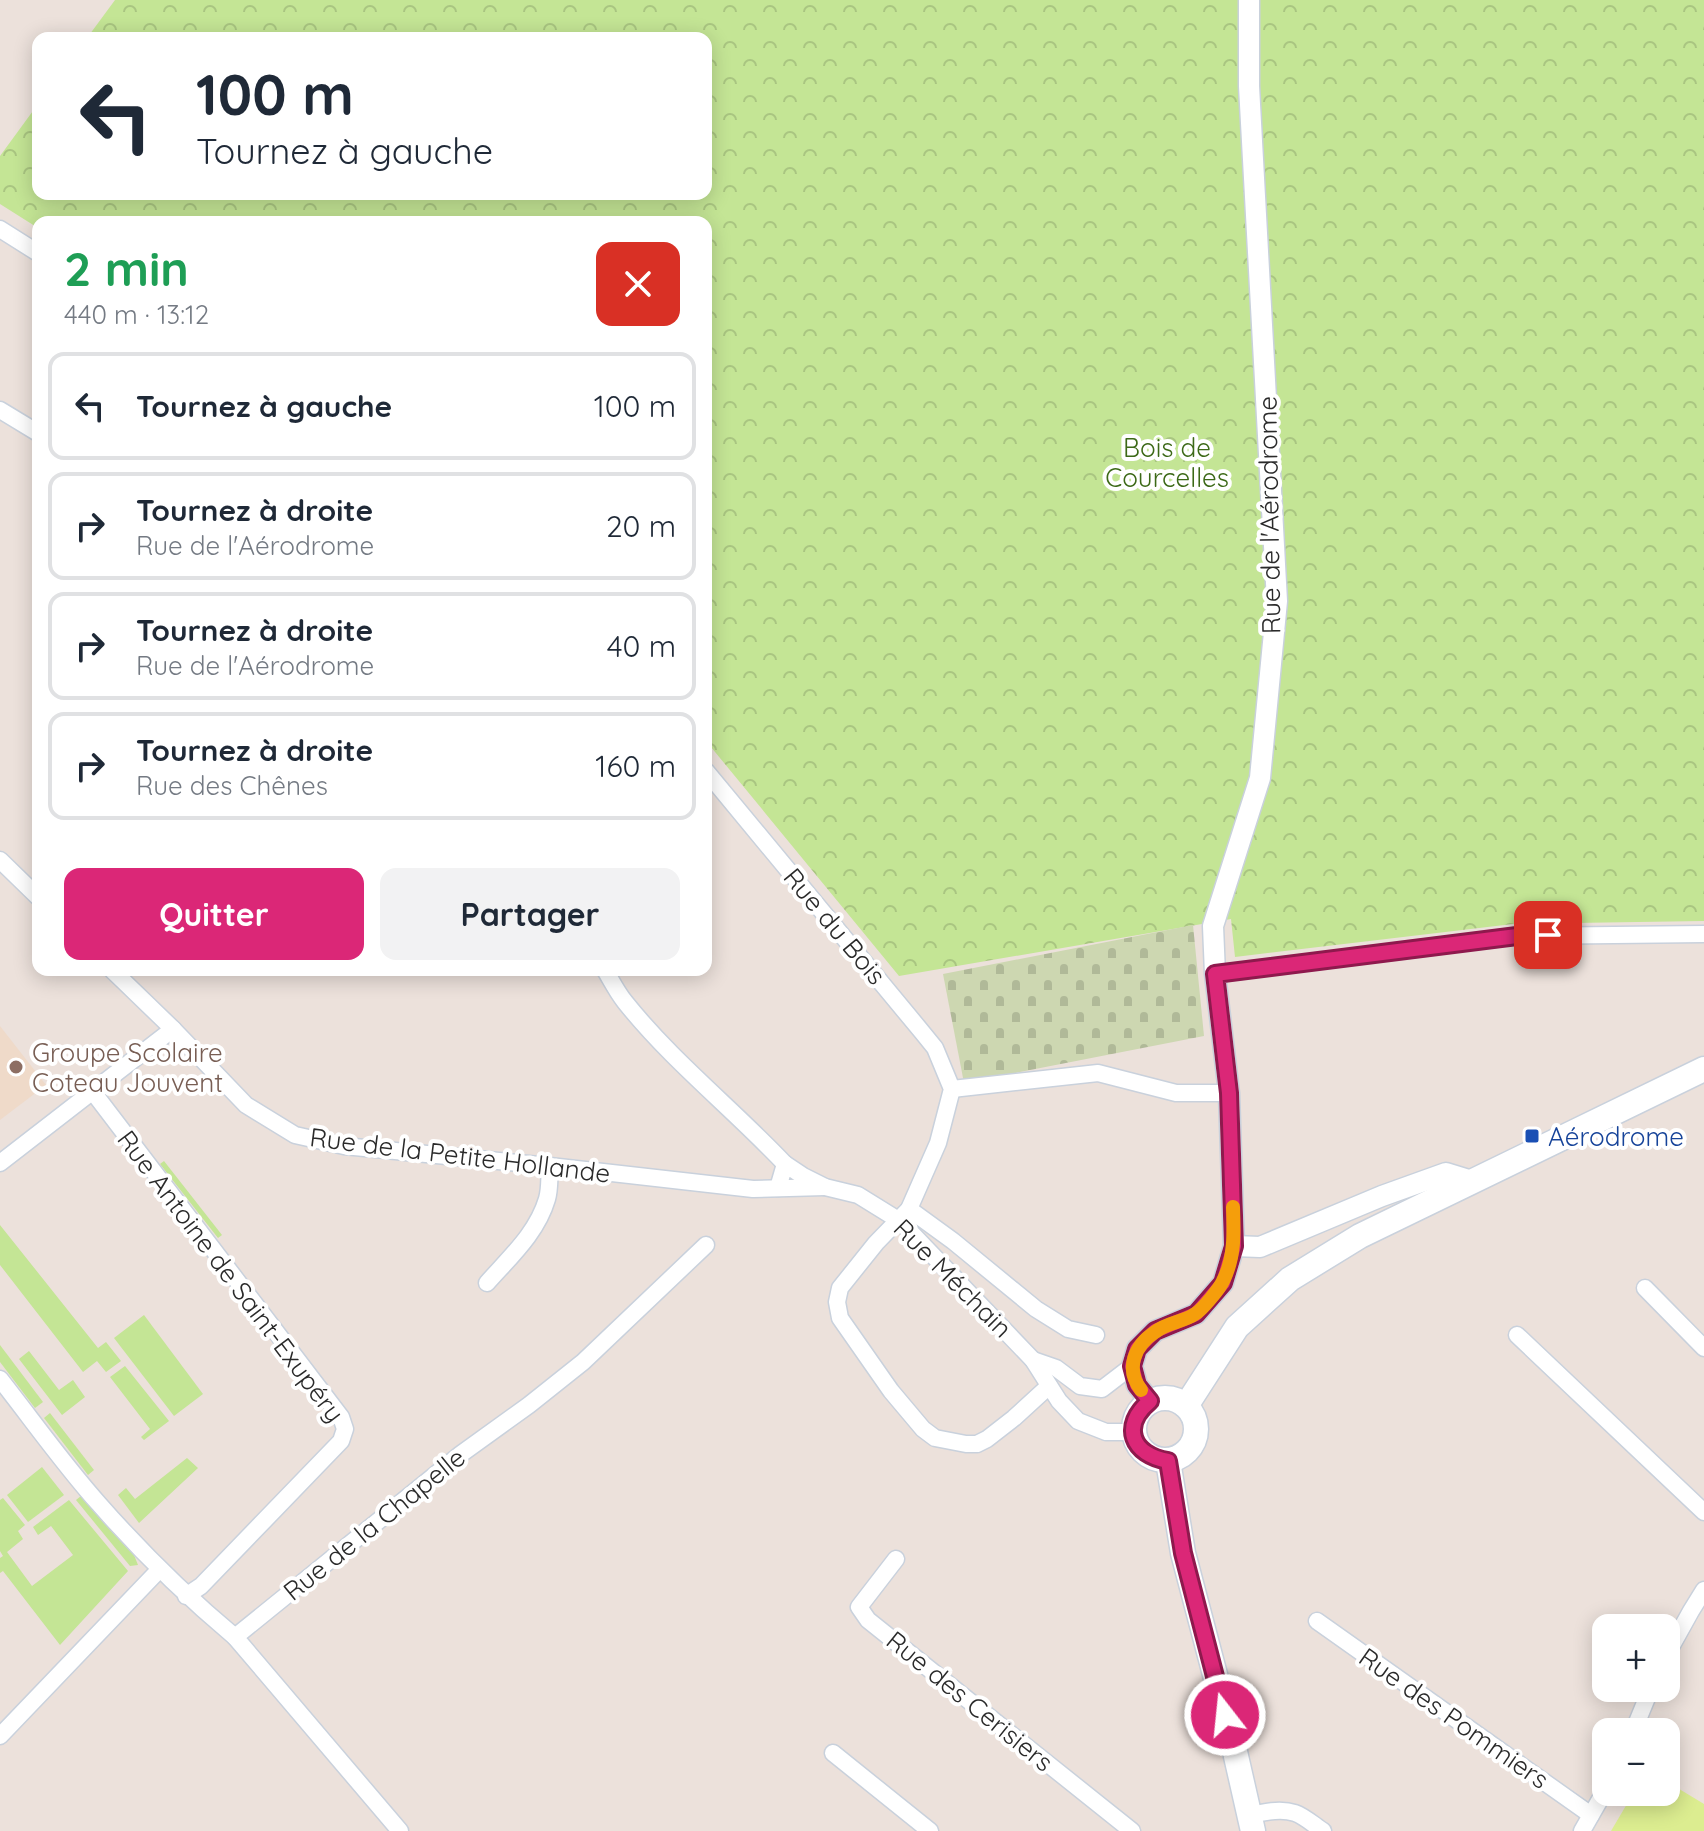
<!DOCTYPE html>
<html lang="fr">
<head>
<meta charset="utf-8">
<style>
  :root { --surface:#fff; --page:#f2f2f3; --text:#1f2937; --muted:#747a83; --line:#e0e1e3; --accent:#db2777 }
  body { margin:0; font-family:Quicksand,sans-serif; background:var(--page); color:var(--text); height:100vh; display:flex; flex-direction:column; font-size:30px; white-space:nowrap }
  * { box-sizing:border-box; margin:0 }
  p { font-size:26px; color:var(--muted) }
  .icon { flex:none; width:44px; height:44px; fill:none; stroke:currentColor; stroke-width:2; stroke-linecap:round; stroke-linejoin:round }
  .map { position:relative; flex:1; overflow:hidden }
  .side { position:absolute; left:32px; top:216px; width:680px; height:760px; display:flex; flex-direction:column; background:var(--surface); border-radius:16px; box-shadow:0 4px 20px #0003 }
  .side>* { flex:none }
  .hud { position:absolute; left:32px; top:32px; width:680px; height:168px; border-radius:16px; box-shadow:0 4px 20px #0003; background:#fff; color:var(--text); overflow:hidden }
  .tools { position:absolute; left:1592px; top:1614px; display:grid; gap:16px }
  .tools a { display:grid; place-items:center; width:88px; height:88px; border-radius:16px; background:var(--surface); box-shadow:0 4px 20px #0003; font-size:40px }
  .pin { position:absolute; display:grid; place-items:center; width:68px; height:68px; color:#fff; margin:-34px; border-radius:16px; box-shadow:0 4px 12px #0006 }
  .me { position:absolute; width:88px; margin:-44px; rotate:344deg; stroke-linejoin:round; filter:drop-shadow(0 0 6px #0008) }
  .turn { display:flex; align-items:center; gap:28px; height:168px; padding:0 32px; font-size:36px }
  .turn .icon { width:104px; height:104px; stroke-width:2.5 }
  .turn b { display:block; font-size:56px; line-height:68px }
  .round { display:grid; place-items:center; flex:none; width:84px; height:84px; border-radius:16px; background:var(--page) }
  .head { display:flex; align-items:center; justify-content:space-between; height:136px; padding:0 32px }
  h1 { font-size:48px; font-weight:700; line-height:60px; color:#1e9e55 }
  .button { display:flex; gap:16px; margin-top:auto; padding:16px 32px }
  .button a { flex:1; height:92px; border-radius:16px; background:var(--accent); color:#fff; font-size:32px; font-weight:700; line-height:92px; text-align:center }
  .button a+a { background:var(--page); color:var(--text) }
  ul { padding:0; list-style:none }
  li { display:flex; align-items:center; gap:24px; height:108px; margin:0 16px 12px; padding:0 16px; border:4px solid var(--line); border-radius:16px }
  li div { flex:1 }
  li b { display:block; font-size:30px }
  li em { font-style:normal }
  .map>svg:first-child { display:block }
  .education { fill:#efdac9 }
  .grass { fill:#c4e595 }
  .forest { fill:url(#forest-crowns) }
  .cemetery { fill:url(#cemetery-stones) }
  .pitch { fill:#dced90 }
  .lines { fill:none; stroke-linecap:round; stroke-linejoin:round }
  .minor-casing { stroke:#c9d1dc; stroke-width:19 }
  .tertiary-casing { stroke:#c9d1dc; stroke-width:23 }
  .secondary-casing { stroke:#c9d1dc; stroke-width:27 }
  .minor { stroke:#fff; stroke-width:16 }
  .tertiary { stroke:#fff; stroke-width:20 }
  .secondary { stroke:#fff; stroke-width:24 }
  .route-casing { stroke:#8e194d; stroke-width:20 }
  .route { stroke:#db2777; stroke-width:14 }
  .slow { stroke:#f59e0b; stroke-width:14 }
  .education-dot { fill:#8d6e63; stroke:#fff; stroke-width:3 }
  .transit-dot { fill:#1a4fb4; stroke:#fff; stroke-width:3 }
  .labels { text-anchor:middle; dominant-baseline:central; stroke-width:8; stroke-linejoin:round; paint-order:stroke }
  .park-label { font-size:26px; fill:#3c6917; stroke:#fff }
  .street-label { font-size:26px; fill:#2a2a2a; stroke:#fff }
  .education-label { font-size:26px; fill:#785e54; stroke:#fff; text-anchor:start }
  .transit-label { font-size:26px; fill:#164399; stroke:#fff; text-anchor:start }
</style>
</head>
<body>
<div class="map">
<svg width="1704" height="1831" viewBox="0 0 1704 1831">
  <defs>
    <pattern id="forest-crowns" width="20" height="18" patternUnits="userSpaceOnUse" patternTransform="scale(2)"><rect width="20" height="18" fill="#c4e595"/><path d="M2 6a3 3 0 1 1 6 0M12 15a3 3 0 1 1 6 0" fill="none" stroke="#a9c581"/></pattern>
    <pattern id="cemetery-stones" width="16" height="16" patternUnits="userSpaceOnUse" patternTransform="scale(2)"><rect width="16" height="16" fill="#cdd7b1"/><path d="M2 7V4a2 2 0 0 1 4 0v3zM10 15v-3a2 2 0 0 1 4 0v3z" fill="#b0b998"/></pattern>
  </defs>
  <rect width="100%" height="100%" fill="#ece1db"/>
  <path class="education" d="M0,1026L46,1085L0,1120Z"/>
  <g class="grass">
    <path d="M164,1161L222,1235L218,1238L160,1164Z"/>
    <path d="M0,1225L98,1348L106,1342L121,1361L106,1372L97,1361L83,1372L0,1265Z"/>
    <path d="M144,1315L203,1394L174,1416L114,1338Z"/>
    <path d="M0,1345L43,1402L35,1408L0,1362Z"/>
    <path d="M29,1351L59,1390L73,1380L85,1397L62,1415L19,1359Z"/>
    <path d="M125,1366L169,1421L144,1440L141,1437L150,1429L110,1377Z"/>
    <path d="M50,1413L94,1470L88,1475L44,1418Z"/>
    <path d="M187,1458L198,1468L139,1523L118,1495L126,1488L135,1499Z"/>
    <path d="M42,1467L64,1495L28,1522L7,1495Z"/>
    <path d="M81,1496L132,1550L138,1565L130,1566L76,1500Z"/>
    <path d="M3,1498L25,1525L18,1531L23,1539L7,1552L32,1586L73,1555L51,1526L38,1535L33,1527L69,1500L128,1571L60,1645L3,1571L0,1573V1558L3,1556L0,1551V1500Z"/>
  </g>
  <path class="forest" d="M115,0H1704V921L1513,924L1235,957L1231,919L899,976L706,741V222H38V228L0,204V156L38,104V194H706V38H87Z"/>
  <path class="cemetery" d="M1193,925L1204,1036L964,1083L943,974Z"/>
  <path class="pitch" d="M1666,1781L1704,1804V1831H1611L1634,1792H1666Z"/>
  <g class="lines">
    <g class="minor-casing">
      <g id="minor">
        <path d="M0,229L38,253"/>
        <path d="M0,410L38,433"/>
        <path d="M706,771L922,1032L935,1048L952,1089L938,1143L909,1209L876,1243L840,1288L837,1302L840,1318L891,1391L923,1429L935,1438L966,1444H977L987,1439L1014,1418L1049,1386"/>
        <path d="M0,860L38,897"/>
        <path d="M112,970L173,1029L246,1105L295,1135L344,1146L550,1166L753,1189L825,1187"/>
        <path d="M605,970C611,980 617,992 625,1002C672,1061 733,1109 785,1164"/>
        <path d="M1215,974L1517,936L1704,934"/>
        <path d="M952,1089L1098,1073L1176,1093H1229"/>
        <path d="M93,1092L341,1417L345,1429L341,1441L201,1586L186,1596"/>
        <path d="M0,1163L173,1029"/>
        <path d="M778,1188L785,1164L803,1176L825,1187L858,1195L900,1221L1033,1360L1059,1401L1078,1421L1106,1432H1133"/>
        <path d="M909,1209L953,1241L1036,1309L1068,1329L1096,1335"/>
        <path d="M487,1283C510,1257 537,1233 547,1199C550,1189 549,1177 550,1166"/>
        <path d="M1645,1288L1704,1348"/>
        <path d="M1517,1335L1704,1512"/>
        <path d="M1033,1360L1056,1368L1080,1386L1102,1389L1132,1366"/>
        <path d="M0,1379C33,1421 64,1465 99,1504C142,1553 186,1596 235,1637"/>
        <path d="M896,1559L859,1607L868,1620L1132,1831"/>
        <path d="M1317,1621L1591,1815"/>
        <path d="M1666,1656L1691,1611L1704,1590"/>
        <path d="M1633,1732L1651,1688"/>
        <path d="M0,1736L159,1570"/>
        <path d="M833,1753L930,1831"/>
        <path d="M1249,1816C1263,1812 1280,1808 1295,1813C1304,1816 1314,1825 1323,1831"/>
        <path d="M400,1831L235,1637L461,1454L529,1405L583,1362L706,1245"/>
        <path d="M1582,1831L1606,1789"/>
      </g>
    </g>
    <g class="tertiary-casing">
      <g id="tertiary">
        <path d="M1234,1246L1260,1247L1382,1196L1446,1173L1472,1181"/>
        <path d="M1150,1401L1137,1385L1132,1366L1137,1349L1155,1331L1196,1314L1223,1283L1234,1246L1229,1093L1215,974L1213,926L1260,778L1277,601L1249,86V0"/>
      </g>
    </g>
    <g class="secondary-casing">
      <g id="secondary">
        <circle cx="1165" cy="1429" r="31"/>
        <path d="M1186,1406L1237,1327L1290,1279L1360,1236L1704,1069"/>
        <path d="M1168,1461L1183,1553L1233,1743L1253,1831"/>
      </g>
    </g>
    <use href="#minor" class="minor"/>
    <use href="#tertiary" class="tertiary"/>
    <use href="#secondary" class="secondary"/>
  </g>
  <g class="lines">
    <g class="route-casing">
      <path id="route" d="M1225,1715L1183,1553L1168,1461C1132,1455 1120,1426 1150,1401L1137,1385L1132,1366L1137,1349L1155,1331L1196,1314L1223,1283L1234,1246L1229,1093L1215,974L1517,936L1548,935"/>
    </g>
    <use href="#route" class="route"/>
    <path class="slow" d="M1141,1390C1125,1369 1134,1346 1155,1332C1166,1323 1183,1322 1195,1314C1202,1310 1220,1288 1223,1281C1235,1257 1234,1233 1233,1207"/>
  </g>
  <circle class="education-dot" cx="16" cy="1067" r="8"/>
  <rect class="transit-dot" x="1524" y="1128" width="16" height="16" rx="4"/>
  <g class="labels">
    <g class="park-label">
      <text x="1167" y="447">Bois de<tspan x="1167" dy="30">Courcelles</tspan></text>
    </g>
    <g class="street-label">
      <text transform="translate(1269 515) rotate(-91)">Rue de l'Aérodrome</text>
      <text transform="translate(835 926) rotate(50)">Rue du Bois</text>
      <text transform="translate(460 1155) rotate(7)">Rue de la Petite Hollande</text>
      <text transform="translate(231 1276) rotate(53)">Rue Antoine de Saint-Exupéry</text>
      <text transform="translate(953 1278) rotate(45)">Rue Méchain</text>
      <text transform="translate(374 1524) rotate(-39)">Rue de la Chapelle</text>
      <text transform="translate(970 1701) rotate(39)">Rue des Cerisiers</text>
      <text transform="translate(1454 1718) rotate(35)">Rue des Pommiers</text>
    </g>
    <g class="education-label">
      <text x="32" y="1052">Groupe Scolaire<tspan x="32" dy="30">Coteau Jouvent</tspan></text>
    </g>
    <g class="transit-label">
      <text x="1548" y="1136">Aérodrome</text>
    </g>
  </g>
</svg>
<div class="tools">
<a>+</a>
<a>−</a>
</div>
<div class="pin" style="left:1548px;top:935px;background:#d93025"><svg class="icon" aria-label="arrive" viewBox="0 0 24 24"><path d="M6 21V4h12l-3 4 3 4H6"/></svg></div>
<svg class="me" style="left:1225px;top:1715px" viewBox="-20 -20 40 40"><circle r="17" fill="#db2777" stroke="#fff" stroke-width="3"/><path d="M0-11L8 9 0 5-8 9z" fill="#fff"/></svg>
<div class="hud">
<div class="turn"><svg class="icon" aria-label="left" viewBox="0 0 24 24"><path d="M17 20v-9H6M10 6l-5 5 5 5"/></svg><div><b>100 m</b>Tournez à gauche</div></div>
</div>
<section class="side">
<div class="head"><div><h1>2 min</h1><p>440 m · 13:12</p></div><a class="round" style="background:#d93025;color:#fff"><svg class="icon" aria-label="close" viewBox="0 0 24 24"><path d="M6 6l12 12M18 6L6 18"/></svg></a></div>
<ul>
<li><svg class="icon" aria-label="left" viewBox="0 0 24 24"><path d="M17 20v-9H6M10 6l-5 5 5 5"/></svg><div><b>Tournez à gauche</b></div><em>100 m</em></li>
<li><svg class="icon" aria-label="right" viewBox="0 0 24 24"><path d="M7 20v-9h11M14 6l5 5-5 5"/></svg><div><b>Tournez à droite</b><p>Rue de l'Aérodrome</p></div><em>20 m</em></li>
<li><svg class="icon" aria-label="right" viewBox="0 0 24 24"><path d="M7 20v-9h11M14 6l5 5-5 5"/></svg><div><b>Tournez à droite</b><p>Rue de l'Aérodrome</p></div><em>40 m</em></li>
<li><svg class="icon" aria-label="right" viewBox="0 0 24 24"><path d="M7 20v-9h11M14 6l5 5-5 5"/></svg><div><b>Tournez à droite</b><p>Rue des Chênes</p></div><em>160 m</em></li>
</ul>
<div class="button"><a>Quitter</a><a>Partager</a></div>
</section>
</div>
</body>
</html>
